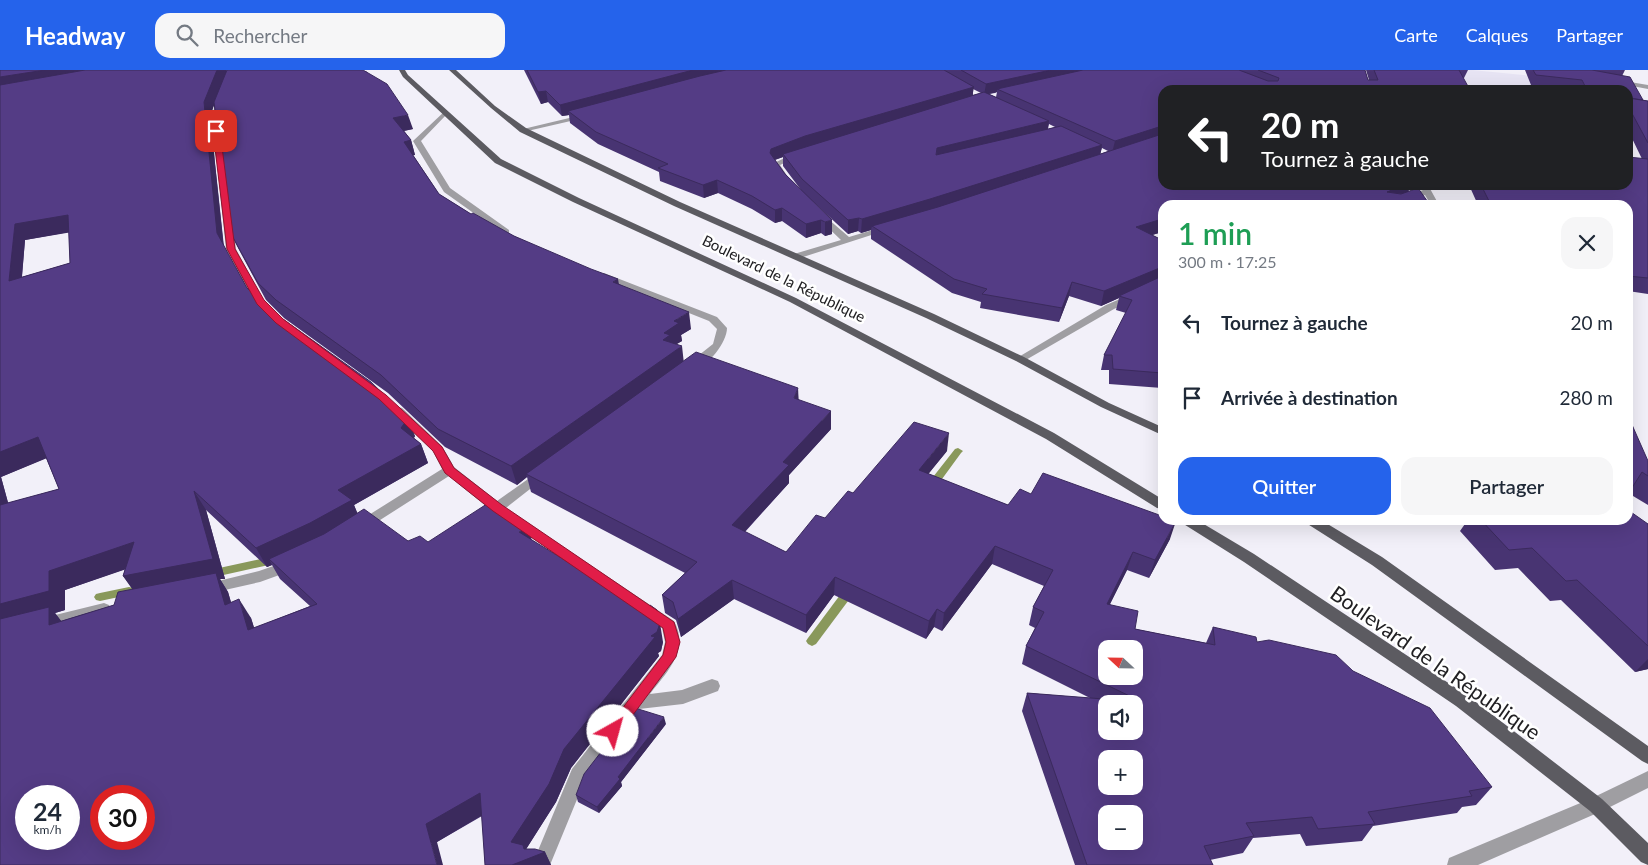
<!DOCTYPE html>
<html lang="fr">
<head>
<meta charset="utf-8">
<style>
  :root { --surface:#fff; --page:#f6f6f7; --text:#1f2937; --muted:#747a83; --accent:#2563eb }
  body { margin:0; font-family:Lato,sans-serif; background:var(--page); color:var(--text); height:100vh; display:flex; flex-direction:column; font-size:19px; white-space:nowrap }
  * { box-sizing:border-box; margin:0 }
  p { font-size:16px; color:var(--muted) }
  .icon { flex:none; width:28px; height:28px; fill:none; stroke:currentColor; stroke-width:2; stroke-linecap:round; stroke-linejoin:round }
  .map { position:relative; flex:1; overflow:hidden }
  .side { position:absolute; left:1158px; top:130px; width:475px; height:325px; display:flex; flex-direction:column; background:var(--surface); border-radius:15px; box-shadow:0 5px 20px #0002 }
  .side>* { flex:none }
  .hud { position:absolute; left:1158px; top:15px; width:475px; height:105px; border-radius:15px; box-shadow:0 5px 20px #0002; background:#202124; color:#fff; overflow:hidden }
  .needle { width:32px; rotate:292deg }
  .fabs { position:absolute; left:1098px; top:570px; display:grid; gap:10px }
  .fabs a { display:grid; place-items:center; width:45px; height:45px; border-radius:10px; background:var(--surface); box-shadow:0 5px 20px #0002; font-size:25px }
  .speed { position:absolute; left:15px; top:715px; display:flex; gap:10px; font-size:25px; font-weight:700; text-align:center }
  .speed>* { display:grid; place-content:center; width:65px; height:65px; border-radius:50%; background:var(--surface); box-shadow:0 5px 20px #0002; line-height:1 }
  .speed small { font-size:12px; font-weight:400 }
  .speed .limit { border:8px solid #d22; background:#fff; color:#111 }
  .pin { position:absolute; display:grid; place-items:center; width:42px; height:42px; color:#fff; margin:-21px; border-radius:10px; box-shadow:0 2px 8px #0006 }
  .me { position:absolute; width:55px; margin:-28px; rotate:38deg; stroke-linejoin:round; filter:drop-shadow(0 0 4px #0008) }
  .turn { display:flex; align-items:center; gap:18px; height:105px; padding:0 20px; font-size:22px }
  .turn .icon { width:65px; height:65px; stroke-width:2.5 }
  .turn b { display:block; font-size:35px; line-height:42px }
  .round { display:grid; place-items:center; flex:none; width:52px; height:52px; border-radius:15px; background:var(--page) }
  .summary { display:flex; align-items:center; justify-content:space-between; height:85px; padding:0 20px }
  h1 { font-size:30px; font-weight:600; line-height:38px; color:#1e9e55 }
  .action { display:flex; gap:10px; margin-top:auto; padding:10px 20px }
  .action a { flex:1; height:58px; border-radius:15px; background:var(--accent); color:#fff; font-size:20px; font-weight:600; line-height:58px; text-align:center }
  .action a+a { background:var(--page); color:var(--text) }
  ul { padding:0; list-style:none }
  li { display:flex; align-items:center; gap:15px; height:75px; padding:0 20px }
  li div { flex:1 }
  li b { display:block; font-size:19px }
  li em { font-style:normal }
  header { display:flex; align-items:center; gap:30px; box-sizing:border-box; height:70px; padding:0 25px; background:var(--accent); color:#fff }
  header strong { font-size:24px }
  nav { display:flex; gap:28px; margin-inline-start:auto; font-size:18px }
  .search { width:350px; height:45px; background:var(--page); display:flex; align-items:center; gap:12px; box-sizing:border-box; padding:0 18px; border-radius:15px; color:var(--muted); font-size:19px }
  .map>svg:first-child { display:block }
  .built { fill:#e7e4f4 }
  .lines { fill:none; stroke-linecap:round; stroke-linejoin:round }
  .stream { fill:#89985b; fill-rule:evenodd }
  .street { fill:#9f9ea2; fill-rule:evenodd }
  .primary { fill:#5c5b61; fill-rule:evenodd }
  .wall { fill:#483472; fill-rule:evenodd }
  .shaded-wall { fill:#3b2a5d }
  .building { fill:#543c85; stroke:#3b2a5d; fill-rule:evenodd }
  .route { fill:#e11d48; stroke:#92132f }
  .labels { text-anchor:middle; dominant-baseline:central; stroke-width:5; stroke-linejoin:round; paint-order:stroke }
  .far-street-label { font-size:15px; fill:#212023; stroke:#fff }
  .near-street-label { font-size:21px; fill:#212023; stroke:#fff }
</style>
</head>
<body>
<header>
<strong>Headway</strong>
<div class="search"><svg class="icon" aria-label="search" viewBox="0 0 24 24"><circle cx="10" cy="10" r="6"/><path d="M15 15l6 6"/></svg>Rechercher</div>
<nav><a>Carte</a><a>Calques</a><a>Partager</a></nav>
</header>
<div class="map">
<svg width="1648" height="795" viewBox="0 0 1648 795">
  <rect width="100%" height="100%" fill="#f2f0f9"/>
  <path class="built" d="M1452,0H1472L1563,9L1601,20H1421Z"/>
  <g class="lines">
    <g class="stream">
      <path d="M958,378L963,381L961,383L934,420H926L925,418L926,416L955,379Z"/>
      <path d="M265,488L269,489L271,492L269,495L210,508L206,507L204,504L206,501L210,500Z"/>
      <path d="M850,516L854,517L856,520L854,523L816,574L812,576L808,574L806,571L808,568L846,517Z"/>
      <path d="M129,517L133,518L135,521L133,524L100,531L96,530L94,527L96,524L100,523Z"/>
    </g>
    <g class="street">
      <path d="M229,0H235L218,46L236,179L264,231L276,243L271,246L267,245L255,232L226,179L212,46Z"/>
      <path d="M1618,10L1648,15V19L1616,13L1615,12Z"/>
      <path d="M445,41L448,43L447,44L421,71L450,118L509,160V164H503L444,122L413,71Z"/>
      <path d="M586,44L588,45V47L523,62L519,60Z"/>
      <path d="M795,83L802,85L780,95L788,107L781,109L772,94Z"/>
      <path d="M1420,115H1428L1439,135H1431L1425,125L1395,135H1383L1423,120Z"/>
      <path d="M820,142L849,167L886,156L890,159L800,188H794V184L841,170L817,147V143Z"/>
      <path d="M604,203L717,247L727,258C727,273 706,301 689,297L688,295L689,293L713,274L717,259L709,251L601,208L599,206Z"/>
      <path d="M1162,211V217L1114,239L1024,291H1016L1015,289L1106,235Z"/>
      <path d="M398,337L402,338L442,376L454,397L497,431L538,402H546L548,405L502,441H492L449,406L366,459H356L354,456L356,453L442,399L433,381L394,344L392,341Z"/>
      <path d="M514,444L674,551C690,580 667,602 650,624L682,620L712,609L718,611L720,616L718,621L683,634L639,639L585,710L550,795H532L572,699L662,585L665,572L662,558L509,452L507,449L509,446Z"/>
      <path d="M291,490L296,491L298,495L296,499L260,512L207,524L202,523L200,519L202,515L259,501Z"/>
      <path d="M104,533L109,535L111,539L109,543L43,560L38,558L36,554L38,550L43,548Z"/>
      <path d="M1648,701V718L1602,741L1478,795H1447L1449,788L1590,729Z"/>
    </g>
    <g class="primary">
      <path d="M399,0H405L408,5L501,89L579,128L796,228L1054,363L1162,429V439L1157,438L1046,369L790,232L573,132L495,93L403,7Z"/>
      <path d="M449,0H456L495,36L526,58L680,132L934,244L1024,287L1109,333L1162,357V365L1101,337L1016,291L926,248L674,136L520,62L491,38Z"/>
      <path d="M1180,450H1197L1254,484L1468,626L1602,729L1648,773V795L1641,792L1590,741L1456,636L1244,492L1182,453Z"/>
      <path d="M1304,450H1321L1382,487L1648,676V694L1642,691L1372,495L1306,453Z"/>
    </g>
  </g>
  <g class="wall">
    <path d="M0,0L366,1L413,59L404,61L411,70L415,85H413L439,124L471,144L514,166L619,214L691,259L681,265L682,271L676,274L683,291L799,330L831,359L789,405V413L745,462L786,482L825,448L853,423L947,381L928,404L1008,435L1031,424L1170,469L1149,508L1127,500L1110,534L1135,559L1206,573L1213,557L1257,572L1353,601L1492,717L1476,735L1462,737L1457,743L1373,756L1362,771L1306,776L1300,764L1253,768L1243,783L1210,790L1213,795H1075L1022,641L1027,623L1090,628L1022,594L1026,576L1035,558L1029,555L1033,537L1044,516L992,494L942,561L934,557L926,569L834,525L806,563L734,529L681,567L676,550L665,543L662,525L685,503L531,422L527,407L517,415L445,377L388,323L284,248L266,230L238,178L230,162L214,35L210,46L224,177L247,218L266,237L415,366L414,368L421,374L428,393L354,435L357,443L408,471L428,472L532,470L663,572L661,581L658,583L659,586L571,698L556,732L526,779L545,782L551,795H485L482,746L437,772L0,795ZM69,162L70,193L22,207L25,170ZM46,388L59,419L8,433L1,407ZM206,440L267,497L272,495L280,509L310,536L254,558L251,548L231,532L228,522L220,509H225ZM125,499L123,506L133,519L114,535L61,551L55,543L65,540V520Z"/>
    <path d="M524,0H1365L1368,10H1369L1366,0H1468L1464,8L1162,20V115H1411L1408,122L1430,135H1162V162L1152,165L1162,170V318L1109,314V300H1101L1104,285L1126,243L1116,240L1119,228L1101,236L1069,226L1059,252L980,238L981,232L952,223L871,169V160L861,163L858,161L848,164L812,131L832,164L825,166L821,163L806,168L782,151L775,153L752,139L718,123L704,128L660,111L659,102L598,74L570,53L569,45L562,46L548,32L541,34ZM973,19L981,23L973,25ZM997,22L996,27L989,24L995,23ZM1049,54L1055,57L1048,59ZM1102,78L1108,81L1100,84ZM783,87V96L801,120L785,104L775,90Z"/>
    <path d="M1525,0H1625L1622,6L1643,30L1648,31V224L1628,221V135H1478L1469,115H1464H1628L1642,89L1628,60V20H1577V19L1531,15Z"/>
    <path d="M1648,391V435L1628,423Z"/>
    <path d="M1466,450H1628L1648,454V599L1635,602L1561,530L1550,531L1518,498L1495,500L1460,461L1467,451Z"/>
    <path d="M666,654L621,712L622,716L599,743L578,732L576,725Z"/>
  </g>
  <g class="shaded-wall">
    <path d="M45,0H129L0,22V7Z"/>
    <path d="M217,0H227L210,46L224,180L217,163L204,32Z"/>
    <path d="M693,0H746L568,41L569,45L562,46L560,35Z"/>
    <path d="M1051,0H1099L997,19V22L984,25L986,14Z"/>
    <path d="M974,17L972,28L783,84V87L771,91L770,83L771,79L805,66Z"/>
    <path d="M546,21L548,32L541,34L538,22Z"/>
    <path d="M408,45L413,59L398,62L393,48Z"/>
    <path d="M1049,51L1047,62L936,90L937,78Z"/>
    <path d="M1162,56V63L1161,67L1112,83L1115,71Z"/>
    <path d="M411,70L415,85L408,86L404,72Z"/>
    <path d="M1102,75L1100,87L876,158L872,156L871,160L861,163L862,149Z"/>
    <path d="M717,110L718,123L704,128L703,115Z"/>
    <path d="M1404,115H1411L1407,124L1387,122Z"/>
    <path d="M782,138V151L775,153V140Z"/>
    <path d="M68,145L78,161L25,170L20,228L9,211L15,154Z"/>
    <path d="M859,148L858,161L848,164V150Z"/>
    <path d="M1162,149V162L1133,171L1136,157Z"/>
    <path d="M821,150V163L806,168V154Z"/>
    <path d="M832,150V164L825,166V152Z"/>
    <path d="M1162,197V209L1119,226V228L1101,236L1104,221Z"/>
    <path d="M618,209L621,226L613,212Z"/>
    <path d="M1072,212L1069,226L1059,252L1062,238Z"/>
    <path d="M689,242L691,259L681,265L682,271L672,277L663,270L664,263L674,251Z"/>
    <path d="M682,276L684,294L526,404L527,407L517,415L511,396Z"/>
    <path d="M798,318L799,336L794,328Z"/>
    <path d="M831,341V359L789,405V413L734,473L732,455L783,392Z"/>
    <path d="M408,348L415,366L408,377L401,358Z"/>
    <path d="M949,363L947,381L917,418L919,400Z"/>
    <path d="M38,367L52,386L1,407L14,454L0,438V382Z"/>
    <path d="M421,374L428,393L354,435L360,449L269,489L272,495L267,497L256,478L338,420Z"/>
    <path d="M194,421L206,440L225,509H220L228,522L237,554L137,526L123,506Z"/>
    <path d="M1176,451L1170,469L1149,508L1155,490Z"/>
    <path d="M528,458L534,477L519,462Z"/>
    <path d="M134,472L147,492L65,520V540L55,543L65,556L0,558V534L49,501Z"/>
    <path d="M995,476L992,494L942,561L944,543Z"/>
    <path d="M1133,482L1127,500L1101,552L1107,534Z"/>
    <path d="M835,507L834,525L806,563V545Z"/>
    <path d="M732,510L734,529L681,567L678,549Z"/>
    <path d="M239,529L251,548L261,579L248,560Z"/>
    <path d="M937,539L934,557L926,569L929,551Z"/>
    <path d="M660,553L663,572L661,581L658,583L659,586L571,698L556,732L525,781L545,782L551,795H512L511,772L564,679L651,566Z"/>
    <path d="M1648,589V599L1635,602Z"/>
    <path d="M664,647L666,654L621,712L622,716L599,743L597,737L618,707Z"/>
    <path d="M480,723L489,741L437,772L443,795H437L426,754Z"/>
  </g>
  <g class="building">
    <path d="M0,0H45L0,7Z"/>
    <path d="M85,0H217L204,32L217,163L247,218L266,237L371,312L408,348L401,358L421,374L338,420L352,430L310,453L258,477L256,478L194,421L213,489L123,506L134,472L49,501V521L0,534V435L59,419L38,367L0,382V15ZM68,145L70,193L9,211L15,154Z"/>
    <path d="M227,0H363L387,14L408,45L393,48L411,70L404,72L439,124L471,144L473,143L514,166L591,199L618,209L613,212L689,242L674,251L679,253L664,263L670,265L663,270L682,276L511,396L438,359L381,305L276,230L258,213L230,162L214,32Z"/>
    <path d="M527,0H693L560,35L546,21L538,22Z"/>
    <path d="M726,0H944L974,17L805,66L771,79L770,83L785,104L832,150L825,152L821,150L806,154L782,138L775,140L752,126L717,110L703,115L658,98L668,94L596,62L568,41L700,6Z"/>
    <path d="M961,0H1051L986,14Z"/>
    <path d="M1083,0H1239L1268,11H1278L1279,8L1258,0H1365L1368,10H1378L1374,0H1459L1470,20H1162V56L1115,71L997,19Z"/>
    <path d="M1533,0H1592L1630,7L1643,30L1628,28V20H1587L1582,10L1536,5Z"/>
    <path d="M984,22L1049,51L937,78L936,85L1061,56L1102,75L930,129L862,149L859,148L848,150L802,109L783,84Z"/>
    <path d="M1628,28L1648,31V73L1628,36Z"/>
    <path d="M1162,64V115H1404L1387,122L1401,124L1418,118L1430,135H1162V149L1136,157L1162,170V197L1104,221L1072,212L1062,238L982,224L987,219L954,209L872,156L938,137Z"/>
    <path d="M1628,87L1648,89V208L1628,206V135H1491L1481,115H1628Z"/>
    <path d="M1162,206V303L1113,299L1112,285H1104L1132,230L1119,226Z"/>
    <path d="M696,282L798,318L794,328L831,341L783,392L789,395L732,455L786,482L816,445L825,448L848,421L853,423L914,352L949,363L919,400L1008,435L1020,419L1031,424L1043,403L1162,446V450H1173L1176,451L1155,490L1133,482L1107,534L1138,541L1135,559L1215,575L1213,557L1256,567L1257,572L1269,570L1336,585L1353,601L1430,638L1492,717L1469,721L1472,726L1368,742L1375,754L1318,759L1312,747L1246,753L1254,766L1204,776L1213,795H1087L1027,623L1142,632L1026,576L1044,542L1033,537L1053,500L995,476L944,543L937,539L929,551L835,507L806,545L732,510L678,549L673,532L662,525L697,492L526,404ZM1106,579H1134V606H1106ZM1106,634H1134V661H1106ZM1106,689H1134V716H1106ZM1106,744H1134V771H1106Z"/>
    <path d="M1628,347L1629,348L1648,391V406L1642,402L1628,424Z"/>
    <path d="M493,430L528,458L519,462L633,532L634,531L646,539L650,535L657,540L660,553L657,562L651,566L655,567L564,679L549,714L511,772L523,775L524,779H535L545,782L512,795H485L480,723L426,754L437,795H0V549L49,537V555L114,535L118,522L216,503L225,535L239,529L248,560L317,534L269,489L324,464L364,439L408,471L420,466L428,472ZM26,726H69V769H26ZM101,726H144V769H101Z"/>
    <path d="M1628,440L1648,454V576L1577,510L1566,511L1532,478L1509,480L1481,450H1628Z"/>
    <path d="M635,638L664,647L618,707L620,709L597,737L576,725L584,704Z"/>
  </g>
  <path class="route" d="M216,59L220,61L235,179L264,230L283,249L386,325L442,377L454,398L502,435L674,552L680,572L676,587L618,665L613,667L607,665L605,661L663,585L666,572L663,558L493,441L445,403L433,381L379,329L276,253L257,234L227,179L213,61Z"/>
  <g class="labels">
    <g class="far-street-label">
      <text transform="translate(784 208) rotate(26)">Boulevard de la République</text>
    </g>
    <g class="near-street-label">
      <text transform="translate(1436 592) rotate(35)">Boulevard de la République</text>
    </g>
  </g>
</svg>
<div class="fabs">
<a><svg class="needle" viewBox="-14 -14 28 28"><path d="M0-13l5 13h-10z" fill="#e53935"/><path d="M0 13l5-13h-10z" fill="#747a83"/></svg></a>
<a><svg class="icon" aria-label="sound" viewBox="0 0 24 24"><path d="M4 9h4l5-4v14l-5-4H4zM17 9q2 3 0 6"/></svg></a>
<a>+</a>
<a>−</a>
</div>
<div class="speed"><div>24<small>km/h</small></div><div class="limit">30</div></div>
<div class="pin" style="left:216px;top:61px;background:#d93025"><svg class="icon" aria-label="arrive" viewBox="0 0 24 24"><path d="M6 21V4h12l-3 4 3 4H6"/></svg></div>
<svg class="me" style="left:613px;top:661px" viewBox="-20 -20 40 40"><circle r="19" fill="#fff"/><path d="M0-13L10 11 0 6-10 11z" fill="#e11d48"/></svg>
<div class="hud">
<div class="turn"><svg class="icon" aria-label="left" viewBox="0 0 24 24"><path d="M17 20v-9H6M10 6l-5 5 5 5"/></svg><div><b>20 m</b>Tournez à gauche</div></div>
</div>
<section class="side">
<div class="summary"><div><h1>1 min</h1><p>300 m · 17:25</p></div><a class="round"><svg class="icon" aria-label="close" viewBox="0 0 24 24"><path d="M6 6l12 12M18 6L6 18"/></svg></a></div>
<ul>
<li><svg class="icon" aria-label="left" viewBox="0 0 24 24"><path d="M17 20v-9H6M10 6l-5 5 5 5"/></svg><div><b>Tournez à gauche</b></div><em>20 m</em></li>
<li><svg class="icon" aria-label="arrive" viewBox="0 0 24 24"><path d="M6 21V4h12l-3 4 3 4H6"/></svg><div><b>Arrivée à destination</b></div><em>280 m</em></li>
</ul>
<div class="action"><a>Quitter</a><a>Partager</a></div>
</section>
</div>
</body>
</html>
